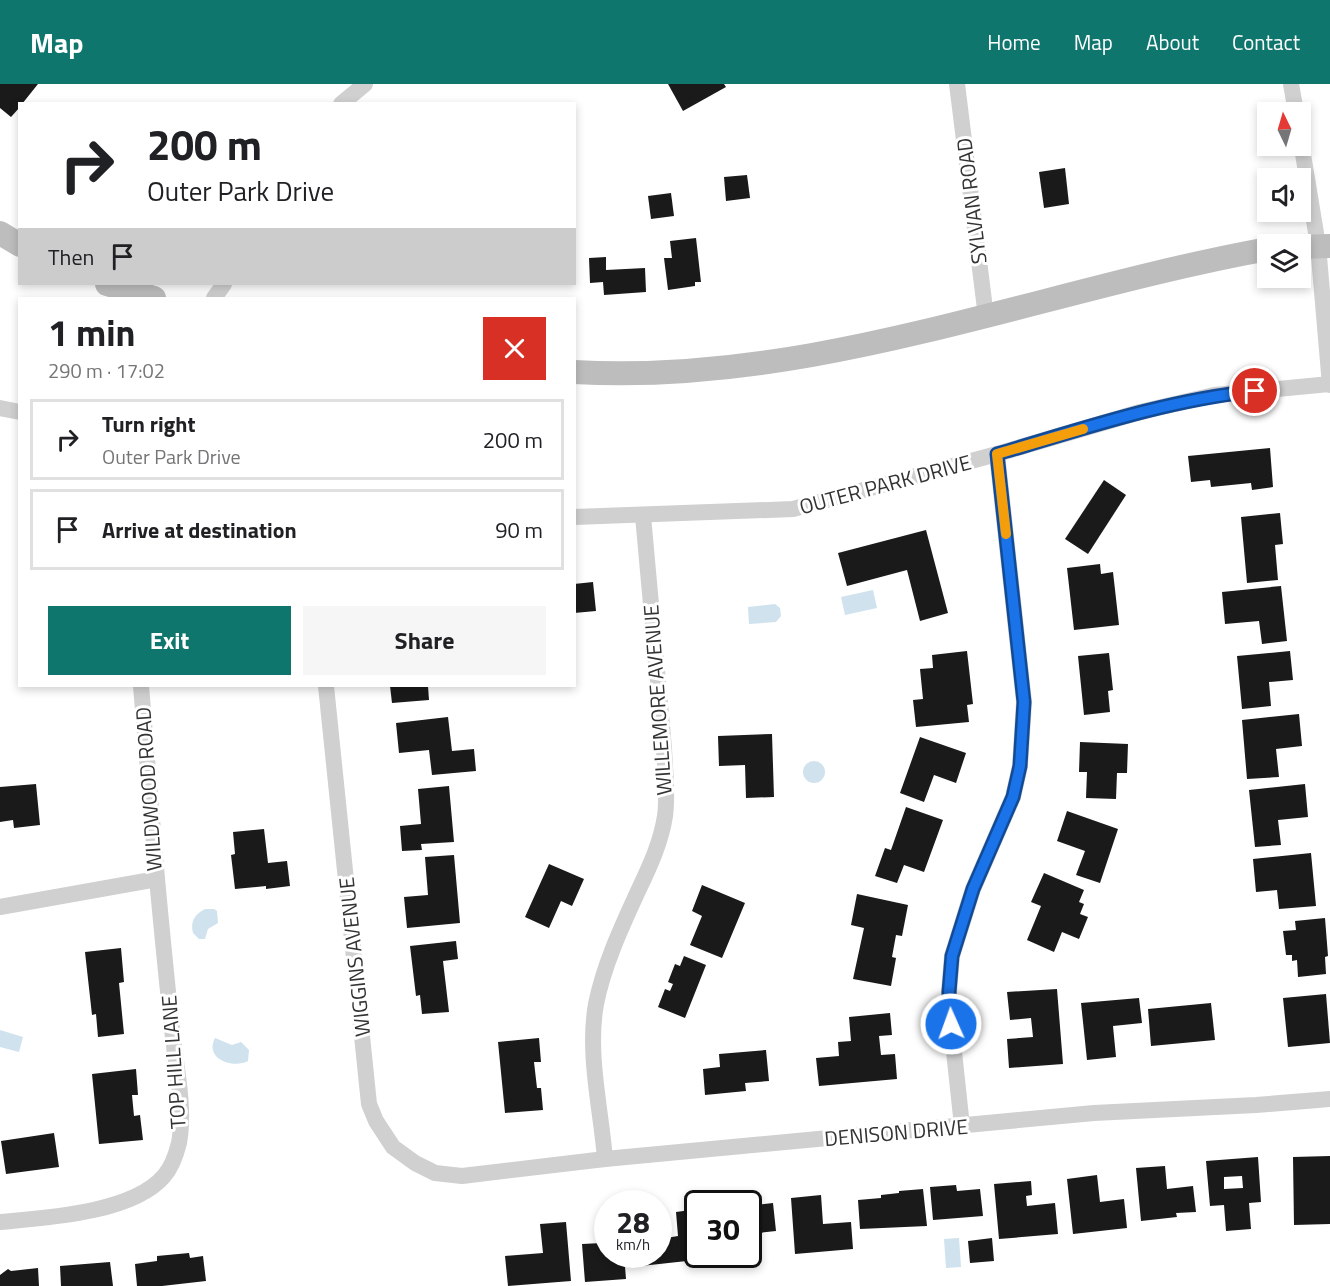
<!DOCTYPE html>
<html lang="en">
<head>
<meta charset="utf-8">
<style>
  :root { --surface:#fff; --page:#f6f6f6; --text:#202124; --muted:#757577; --line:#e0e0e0; --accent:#0f766e }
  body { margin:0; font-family:"Titillium Web",sans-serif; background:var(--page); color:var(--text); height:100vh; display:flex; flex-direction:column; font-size:22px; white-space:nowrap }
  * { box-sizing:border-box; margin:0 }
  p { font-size:20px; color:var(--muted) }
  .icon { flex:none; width:33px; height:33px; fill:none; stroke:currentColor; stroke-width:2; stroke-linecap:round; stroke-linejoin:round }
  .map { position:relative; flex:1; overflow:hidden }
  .side { position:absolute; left:18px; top:213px; width:558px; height:390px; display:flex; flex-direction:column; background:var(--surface); border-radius:0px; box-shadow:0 3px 9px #0003 }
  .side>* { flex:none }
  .top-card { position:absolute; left:18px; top:18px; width:558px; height:183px; border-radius:0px; box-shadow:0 3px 9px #0003; background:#fff; color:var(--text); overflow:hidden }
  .needle { width:39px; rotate:355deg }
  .controls { position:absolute; left:1257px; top:18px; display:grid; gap:12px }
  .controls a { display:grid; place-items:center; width:54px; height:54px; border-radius:0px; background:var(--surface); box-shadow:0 3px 9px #0003; font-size:30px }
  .speed { position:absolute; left:594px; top:1106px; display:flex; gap:12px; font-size:30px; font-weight:700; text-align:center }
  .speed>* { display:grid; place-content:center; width:78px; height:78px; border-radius:50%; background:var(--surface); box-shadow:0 3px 9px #0003; line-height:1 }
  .speed small { font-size:15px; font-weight:400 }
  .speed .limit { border:3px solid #111; border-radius:9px; background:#fff; color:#111 }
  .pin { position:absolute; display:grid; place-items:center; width:51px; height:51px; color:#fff; margin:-26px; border:3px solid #fff; border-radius:50%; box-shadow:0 2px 6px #0007 }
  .me { position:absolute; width:66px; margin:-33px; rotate:358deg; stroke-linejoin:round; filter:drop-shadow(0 0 4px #0008) }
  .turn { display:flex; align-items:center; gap:21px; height:126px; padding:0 30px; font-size:27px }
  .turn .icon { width:78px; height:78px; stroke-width:2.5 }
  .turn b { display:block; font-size:42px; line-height:51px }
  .then { display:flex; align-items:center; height:57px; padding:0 30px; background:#0003; gap:12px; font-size:22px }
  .round { display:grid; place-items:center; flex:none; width:63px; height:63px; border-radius:0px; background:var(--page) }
  .summary { display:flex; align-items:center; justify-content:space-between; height:102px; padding:0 30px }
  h1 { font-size:36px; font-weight:700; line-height:45px }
  .cta { display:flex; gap:12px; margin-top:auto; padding:12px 30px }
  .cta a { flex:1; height:69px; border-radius:0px; background:var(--accent); color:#fff; font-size:24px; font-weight:700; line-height:69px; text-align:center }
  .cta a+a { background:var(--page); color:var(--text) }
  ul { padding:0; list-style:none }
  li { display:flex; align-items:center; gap:18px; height:81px; margin:0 12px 9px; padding:0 18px; border:3px solid var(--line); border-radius:0px }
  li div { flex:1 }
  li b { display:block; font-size:22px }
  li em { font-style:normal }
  header { display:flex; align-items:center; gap:36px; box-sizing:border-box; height:84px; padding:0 30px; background:var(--accent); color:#fff }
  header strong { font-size:28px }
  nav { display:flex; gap:33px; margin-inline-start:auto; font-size:21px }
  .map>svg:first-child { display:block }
  .water { fill:#cfe2ee }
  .building { fill:#1a1a1a; fill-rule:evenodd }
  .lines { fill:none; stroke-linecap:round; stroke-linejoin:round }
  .street { stroke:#d0d0d0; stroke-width:16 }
  .secondary { stroke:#bdbdbd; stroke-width:24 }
  .route-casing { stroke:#114b97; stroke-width:15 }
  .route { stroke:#1a73e8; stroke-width:10 }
  .slow { stroke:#f59e0b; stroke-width:10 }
  .labels { text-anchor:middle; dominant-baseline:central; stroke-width:6; stroke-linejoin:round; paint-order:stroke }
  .street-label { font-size:21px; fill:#333; stroke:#fff }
</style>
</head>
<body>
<header>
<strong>Map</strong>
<nav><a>Home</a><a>Map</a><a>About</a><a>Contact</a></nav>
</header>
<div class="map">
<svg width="1330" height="1202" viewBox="0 0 1330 1202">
  <rect width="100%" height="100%" fill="#fff"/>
  <g class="water">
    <path d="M873,506L877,524L845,531L841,513Z"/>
    <path d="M775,520L780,524L781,532L776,538L749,540L748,523Z"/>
    <circle cx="814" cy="688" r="11"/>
    <path d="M205,825H214L217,827L218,839L208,845L205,855H199L193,849C190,837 195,830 205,825Z"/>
    <path d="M0,946L23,953L19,968L0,963Z"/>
    <path d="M215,954L232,961L241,958L249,966L248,977C233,985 204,975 215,954Z"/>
    <path d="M959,1154L961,1183L946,1184L944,1155Z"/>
  </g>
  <g class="building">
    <path d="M0,0H38L22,20H20V23L11,33L0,24Z"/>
    <path d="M668,0H724L726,3L683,27Z"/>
    <path d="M1065,84L1069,120L1044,124L1039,88Z"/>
    <path d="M747,91L750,114L726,117L724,93Z"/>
    <path d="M671,109L674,132L651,135L648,112Z"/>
    <path d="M696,154L701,198H695V202L668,206L664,174H672L670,157Z"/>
    <path d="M606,173V186L645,184L646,208L604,211L603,198L590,199L589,174Z"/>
    <path d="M1270,364L1273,403L1252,406L1251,399L1211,403L1210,396L1191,398L1188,372Z"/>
    <path d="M1104,396L1126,411L1088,470L1065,455Z"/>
    <path d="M1280,429L1283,460L1275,461L1278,496L1247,499L1241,433Z"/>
    <path d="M926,446L948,529L920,537L907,486L847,502L838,469Z"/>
    <path d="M1100,480L1101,490L1113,488L1119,541L1074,546L1067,484Z"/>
    <path d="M593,498L596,527L574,529V500Z"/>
    <path d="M1281,502L1287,557L1262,560L1259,537L1225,540L1222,508Z"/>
    <path d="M967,567L973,620L967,621L969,638L916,643L913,616L923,615L920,585L933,584L932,571Z"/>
    <path d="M1290,567L1293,596L1269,598L1271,622L1242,625L1237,572Z"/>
    <path d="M1109,569L1113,606L1108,607L1110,628L1084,631L1078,572Z"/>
    <path d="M390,602H428L429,616L392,619Z"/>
    <path d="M1299,630L1302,662L1276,665L1279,693L1247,695L1242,636Z"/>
    <path d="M448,633L452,667L474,665L476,687L432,691L429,666L399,669L396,639Z"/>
    <path d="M772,650L774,713L746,714L745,681L719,682L718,652Z"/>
    <path d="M920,653L966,669L956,699L934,691L924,718L900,709Z"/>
    <path d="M1080,658L1128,660L1127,689H1117L1116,715L1086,714L1087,688H1079Z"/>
    <path d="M36,700L40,741L14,744L13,736L0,738V703Z"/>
    <path d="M1305,700L1308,733L1278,736L1281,761L1255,763L1249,706Z"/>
    <path d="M449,702L454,758L421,760L422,766L402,767L400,742L421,740L418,705Z"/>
    <path d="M906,723L943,736L924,788L904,781L897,799L875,792L885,764L891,766Z"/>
    <path d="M1067,727L1118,745L1100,799L1076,791L1085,767L1057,757Z"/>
    <path d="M264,745L268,779L287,777L290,802L266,805V802L235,805L231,771L235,770L233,748Z"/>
    <path d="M1311,769L1316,822L1279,825L1277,806L1256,808L1253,775Z"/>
    <path d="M454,771L460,839L407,844L404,813L428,811L425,773Z"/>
    <path d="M549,780L584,795L572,822L561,817L549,844L525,833Z"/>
    <path d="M1044,789L1084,806L1079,818L1084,820L1080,830L1088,833L1079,855L1062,848L1054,868L1027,856L1041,822L1031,818Z"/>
    <path d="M702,801L745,819L722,874L690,861L702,832L692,827Z"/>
    <path d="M857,810L908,821L902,852L896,851L892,873L896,874L891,902L853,895L864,844L851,841Z"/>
    <path d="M1325,834L1328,872L1325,873L1326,890L1298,893L1297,876L1292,877V871H1286L1283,847L1296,846L1295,837Z"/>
    <path d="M456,857L458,875L443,877L449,928L422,930L420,911L416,912L410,862Z"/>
    <path d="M121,864L124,898L119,899L124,950L98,953L96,930L92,931L85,868Z"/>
    <path d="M684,872L706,881L685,934L658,923L665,905L670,907L673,900L668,898L675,880L680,882Z"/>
    <path d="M1057,905L1063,980L1009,984L1007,955L1033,953L1031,934L1010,936L1007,908Z"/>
    <path d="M1326,910L1330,959L1288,963L1283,914Z"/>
    <path d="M1139,914L1142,939L1113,942L1116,973L1087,976L1081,919Z"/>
    <path d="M1211,919L1215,956L1151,962L1148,925Z"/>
    <path d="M890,929L892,951L879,952L881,971L895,970L897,995L819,1002L816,974L839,972L838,958L851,957L849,933Z"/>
    <path d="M539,954L541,978H534L537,1004H541L543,1026L505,1029L498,958Z"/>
    <path d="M766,966L769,997L745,999L746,1007L705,1011L703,985L720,983L719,970Z"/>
    <path d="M136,985L138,1011H132L134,1032L140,1031L143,1056L99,1060L92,990Z"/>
    <path d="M54,1049L59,1083L6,1090L1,1057Z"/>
    <path d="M1330,1072V1140L1294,1141L1293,1073Z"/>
    <path d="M1258,1073L1261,1118L1249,1119L1251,1145L1226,1147L1224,1121L1210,1122L1206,1077ZM1242,1092L1243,1104L1224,1105V1093Z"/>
    <path d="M1165,1082L1167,1105L1193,1102L1196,1128L1176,1129L1177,1133L1141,1137L1136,1084Z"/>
    <path d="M1097,1091L1100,1118L1124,1115L1127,1144L1073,1150L1067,1095Z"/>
    <path d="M1031,1097L1032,1111L1026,1112L1027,1122L1055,1119L1058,1150L999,1155L994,1100Z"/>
    <path d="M956,1101L957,1107L980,1105L983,1132L933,1136L930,1103Z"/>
    <path d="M923,1105L927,1142L860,1145L858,1116L881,1114V1111L899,1109V1107Z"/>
    <path d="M821,1111L823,1140L851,1138L853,1165L795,1170L791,1114Z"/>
    <path d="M773,1119L776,1147L750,1150L753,1172L718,1175V1170H748V1122Z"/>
    <path d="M698,1125V1170H704L705,1175L641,1182L639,1170H658V1131H663L666,1154L678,1152L676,1128Z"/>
    <path d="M566,1138L571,1197L508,1202L505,1172L543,1169L540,1140Z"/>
    <path d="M601,1151H608V1170H624L626,1195L585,1198L582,1160L602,1159Z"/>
    <path d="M992,1154L994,1177L970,1179L968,1157Z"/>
    <path d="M189,1169L190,1174L203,1172L206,1197L162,1202H137L135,1180L157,1177V1172Z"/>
    <path d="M110,1178L113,1202H61L60,1182Z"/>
    <path d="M38,1184L39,1202H0V1191L8,1185L11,1187Z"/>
  </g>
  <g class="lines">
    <g class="street">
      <path d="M957,0L986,233"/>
      <path d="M1291,0L1296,28"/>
      <path d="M341,20L365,0"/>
      <path d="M1300,52L1318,161L1330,301"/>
      <path d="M214,214L224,200"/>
      <path d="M0,324L20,328"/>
      <path d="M574,433L793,425L997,370L1140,328L1214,311L1330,300"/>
      <path d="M326,602L369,1020L376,1037L393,1063L415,1079L435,1089L462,1092L605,1075L1094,1029L1256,1021L1330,1015"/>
      <path d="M0,823L157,795L141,602"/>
      <path d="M962,1042L951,940L949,908L952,872L973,805L1013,713L1020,682L1024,618L997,370"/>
      <path d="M605,1075C601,1025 587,970 596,920C604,880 622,842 639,805C650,782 661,758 665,732C668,710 665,686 664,664L643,432"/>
      <path d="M0,1138C45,1134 133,1129 164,1092C172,1083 176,1071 179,1059C185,1026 177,988 173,954C167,901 162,848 157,795"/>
    </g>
    <g class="secondary">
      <path d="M0,149L20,161"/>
      <path d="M1300,163L1330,162"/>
      <path d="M107,200L154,214"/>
      <path d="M574,288C812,302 1037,207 1268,165"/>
    </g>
  </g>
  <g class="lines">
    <g class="route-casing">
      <path id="route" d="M951,940L949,908L952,872L973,805L1013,713L1020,682L1024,618L997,370C1082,345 1167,316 1255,307"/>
    </g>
    <use href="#route" class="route"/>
    <path class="slow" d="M1006,450L997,370L1083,345"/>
  </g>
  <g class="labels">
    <g class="street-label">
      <text transform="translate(971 117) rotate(-97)">SYLVAN ROAD</text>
      <text transform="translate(885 400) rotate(-15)">OUTER PARK DRIVE</text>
      <text transform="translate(657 616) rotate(-94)">WILLEMORE AVENUE</text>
      <text transform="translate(148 705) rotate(-94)">WILDWOOD ROAD</text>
      <text transform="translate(354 873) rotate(-96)">WIGGINS AVENUE</text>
      <text transform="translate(173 978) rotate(-94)">TOP HILL LANE</text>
      <text transform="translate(896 1048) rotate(-5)">DENISON DRIVE</text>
    </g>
  </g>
</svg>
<div class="controls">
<a><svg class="needle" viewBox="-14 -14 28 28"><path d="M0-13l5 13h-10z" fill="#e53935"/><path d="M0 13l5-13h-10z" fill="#757577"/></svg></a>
<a><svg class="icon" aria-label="sound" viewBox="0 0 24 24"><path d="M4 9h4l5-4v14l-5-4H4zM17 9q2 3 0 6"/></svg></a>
<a><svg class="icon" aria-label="layers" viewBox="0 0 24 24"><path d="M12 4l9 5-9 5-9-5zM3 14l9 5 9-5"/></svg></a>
</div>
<div class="speed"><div>28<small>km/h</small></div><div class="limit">30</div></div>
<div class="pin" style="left:1255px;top:307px;background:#d93025"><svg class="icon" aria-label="arrive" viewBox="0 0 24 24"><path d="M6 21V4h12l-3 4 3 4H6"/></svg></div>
<svg class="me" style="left:951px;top:940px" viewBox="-20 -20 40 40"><circle r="17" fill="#1a73e8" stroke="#fff" stroke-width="3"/><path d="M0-11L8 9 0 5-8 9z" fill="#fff"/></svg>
<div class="top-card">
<div class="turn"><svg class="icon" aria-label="right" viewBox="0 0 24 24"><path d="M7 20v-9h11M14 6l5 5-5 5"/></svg><div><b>200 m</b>Outer Park Drive</div></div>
<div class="then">Then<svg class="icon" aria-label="arrive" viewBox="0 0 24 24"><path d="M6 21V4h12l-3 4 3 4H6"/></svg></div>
</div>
<section class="side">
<div class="summary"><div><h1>1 min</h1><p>290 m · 17:02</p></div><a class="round" style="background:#d93025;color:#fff"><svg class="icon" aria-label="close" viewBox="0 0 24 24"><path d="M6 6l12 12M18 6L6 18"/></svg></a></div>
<ul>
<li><svg class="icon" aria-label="right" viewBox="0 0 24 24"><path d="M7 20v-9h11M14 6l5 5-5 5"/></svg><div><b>Turn right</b><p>Outer Park Drive</p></div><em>200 m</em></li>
<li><svg class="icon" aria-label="arrive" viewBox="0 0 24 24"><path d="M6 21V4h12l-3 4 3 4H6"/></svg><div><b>Arrive at destination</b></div><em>90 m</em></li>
</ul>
<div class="cta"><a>Exit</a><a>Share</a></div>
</section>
</div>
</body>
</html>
